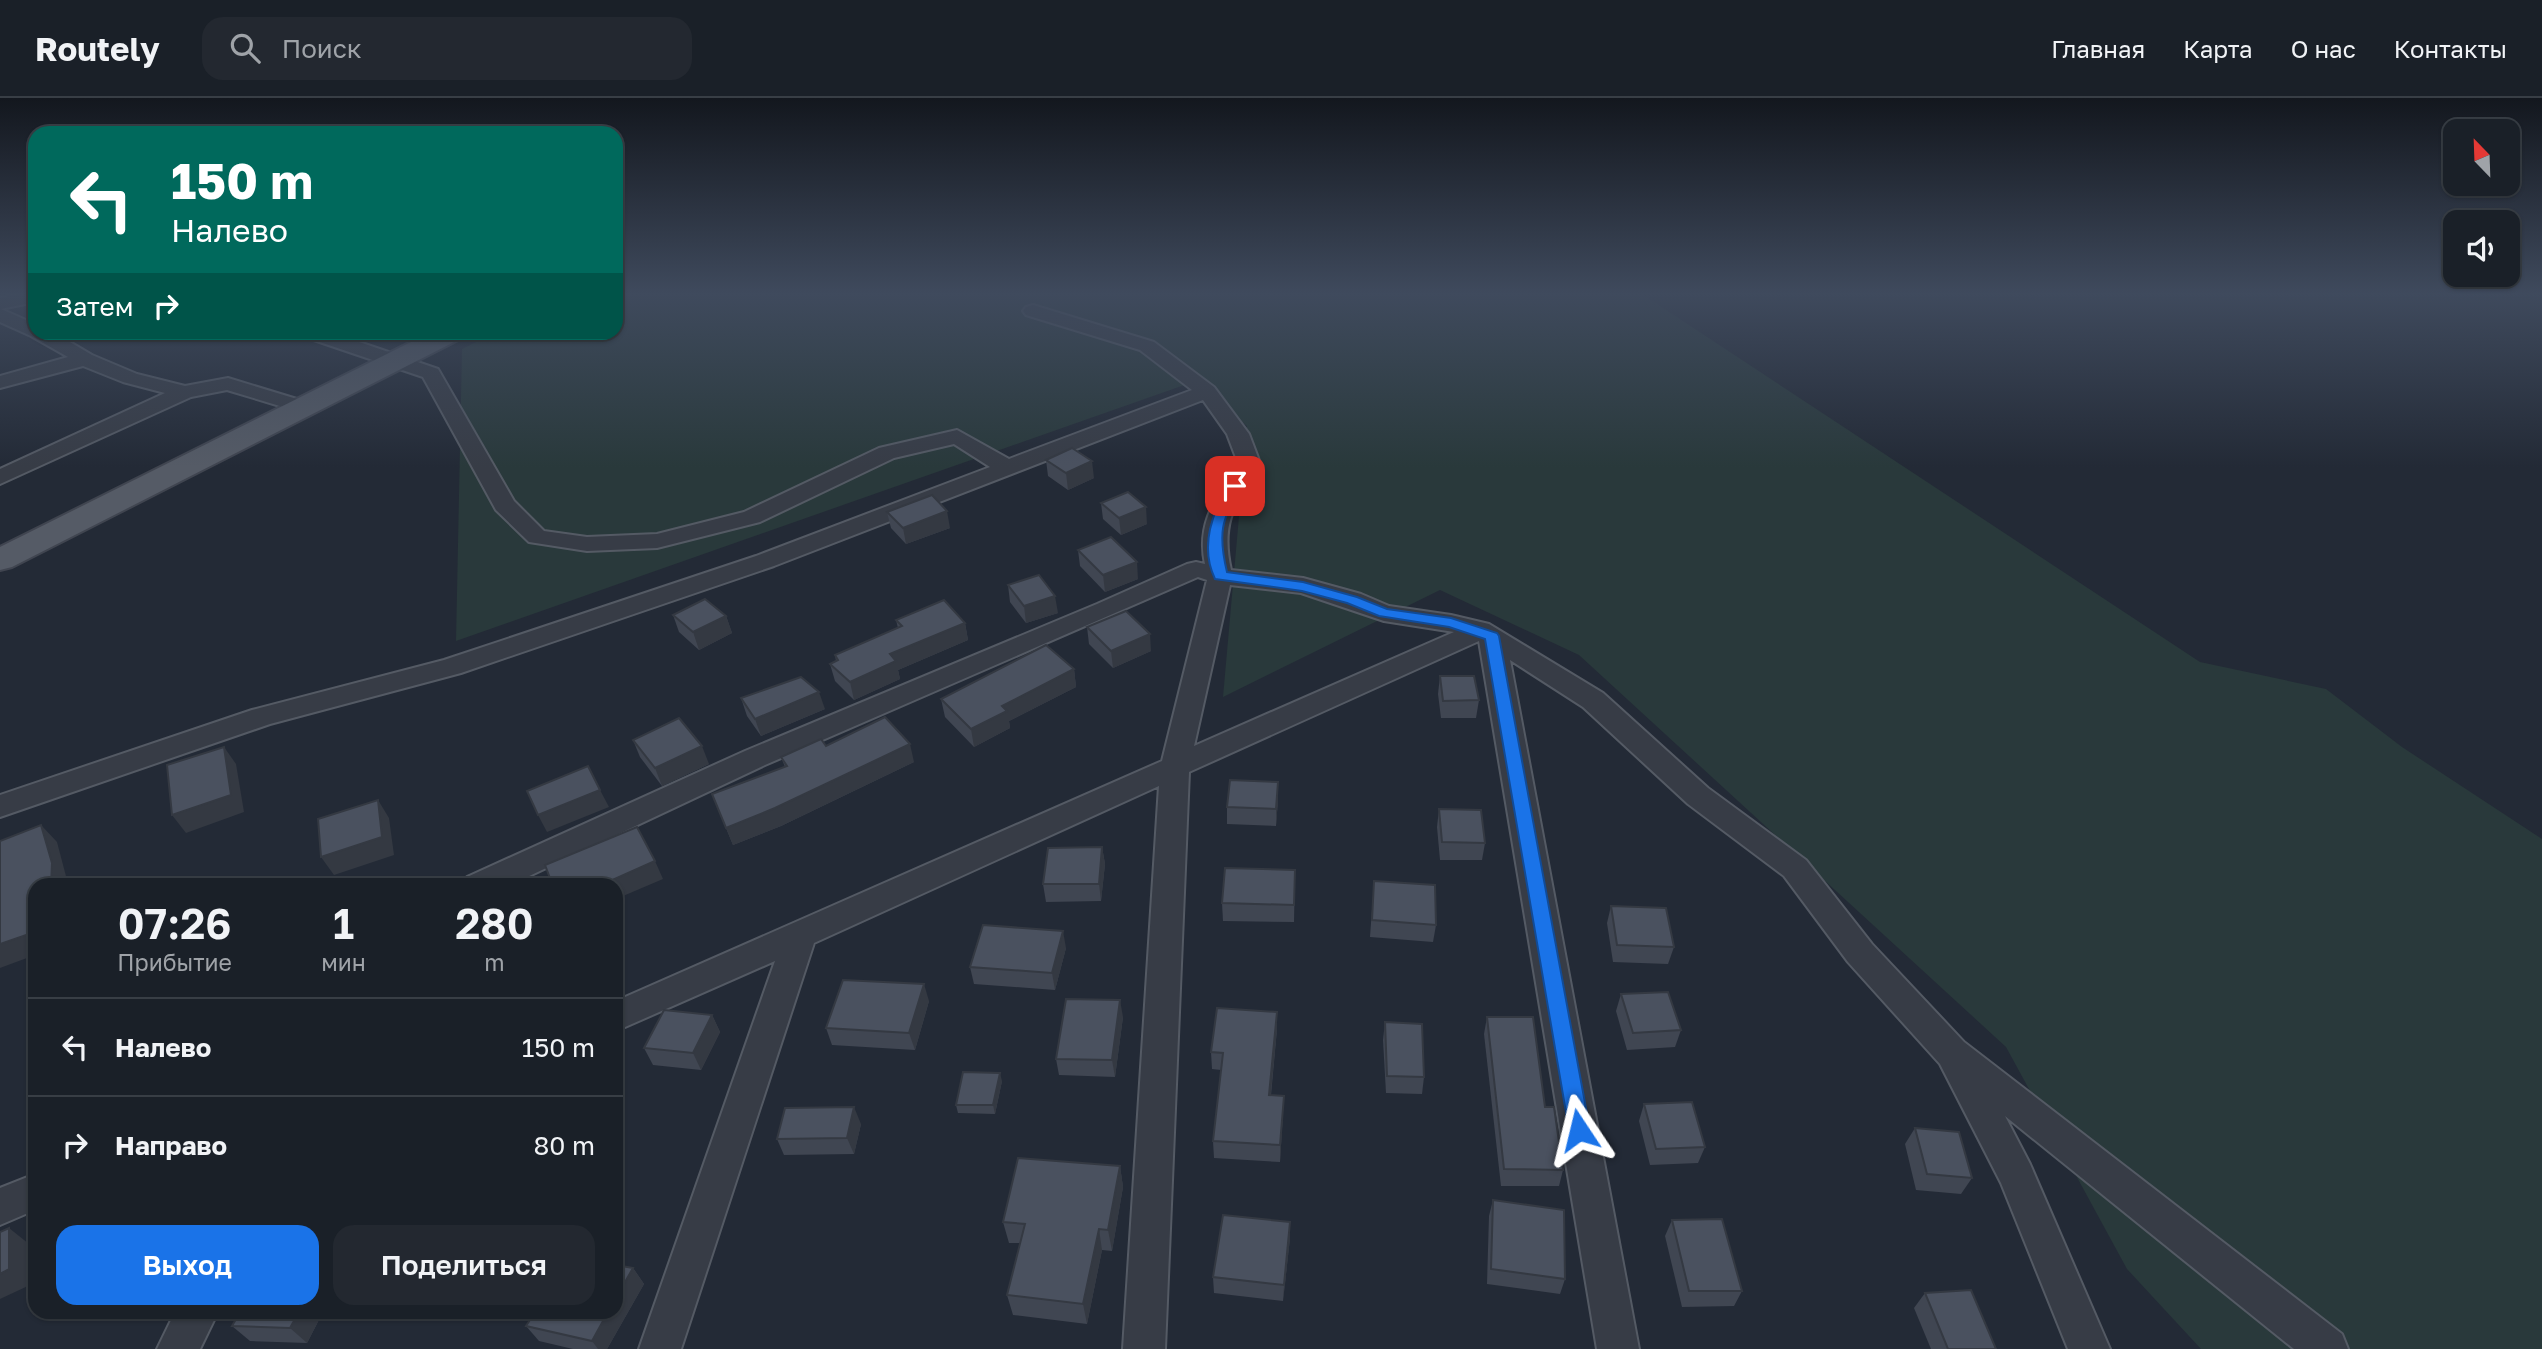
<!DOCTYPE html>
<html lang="ru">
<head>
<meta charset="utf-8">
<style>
  :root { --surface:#1a2028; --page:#232830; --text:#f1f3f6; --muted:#9fa3a8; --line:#383e45; --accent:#1a73e8 }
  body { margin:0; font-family:"Golos Text",sans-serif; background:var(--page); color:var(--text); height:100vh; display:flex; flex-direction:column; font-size:26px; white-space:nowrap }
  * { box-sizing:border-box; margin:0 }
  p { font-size:23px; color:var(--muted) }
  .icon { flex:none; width:38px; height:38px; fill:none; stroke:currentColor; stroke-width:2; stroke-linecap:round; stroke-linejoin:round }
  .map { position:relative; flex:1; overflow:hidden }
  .details { position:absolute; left:28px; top:780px; width:595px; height:441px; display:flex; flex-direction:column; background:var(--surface); border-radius:21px; box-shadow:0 2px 5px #0004,0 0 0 2px var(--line) }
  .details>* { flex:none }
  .top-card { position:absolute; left:28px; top:28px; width:595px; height:214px; border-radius:21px; box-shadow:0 2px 5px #0004,0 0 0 2px var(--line); background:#00695c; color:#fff; overflow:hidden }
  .needle { width:46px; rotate:337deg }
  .buttons { position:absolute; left:2443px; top:21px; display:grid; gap:14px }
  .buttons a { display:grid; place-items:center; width:77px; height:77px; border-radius:14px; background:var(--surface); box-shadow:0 2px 5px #0004,0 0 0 2px var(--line); font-size:35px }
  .pin { position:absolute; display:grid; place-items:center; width:60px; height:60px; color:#fff; margin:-30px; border-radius:14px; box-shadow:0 4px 10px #0006 }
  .me { position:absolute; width:77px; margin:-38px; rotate:350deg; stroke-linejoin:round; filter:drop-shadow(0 0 5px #0008) }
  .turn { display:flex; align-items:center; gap:24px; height:147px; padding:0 28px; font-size:32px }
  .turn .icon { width:91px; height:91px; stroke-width:2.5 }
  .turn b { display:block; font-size:49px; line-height:60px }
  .then { display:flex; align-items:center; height:66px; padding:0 28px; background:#0003; gap:14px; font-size:26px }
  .eta { display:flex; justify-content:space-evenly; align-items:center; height:119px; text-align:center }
  .eta b { font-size:42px; font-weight:600; line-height:49px }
  .primary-button { display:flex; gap:14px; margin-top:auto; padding:14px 28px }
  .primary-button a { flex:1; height:80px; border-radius:21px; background:var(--accent); color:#fff; font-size:28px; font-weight:600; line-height:80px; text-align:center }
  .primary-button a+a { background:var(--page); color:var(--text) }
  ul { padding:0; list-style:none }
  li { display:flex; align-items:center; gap:21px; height:98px; padding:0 28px; border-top:2px solid var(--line) }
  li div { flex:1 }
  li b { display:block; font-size:26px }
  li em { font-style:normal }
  header { display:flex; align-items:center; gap:42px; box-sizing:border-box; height:98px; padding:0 35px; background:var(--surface); border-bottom:2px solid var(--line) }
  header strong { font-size:33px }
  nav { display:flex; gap:38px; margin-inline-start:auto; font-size:24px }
  .search { width:490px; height:63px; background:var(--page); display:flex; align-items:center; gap:18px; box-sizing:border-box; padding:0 24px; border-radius:21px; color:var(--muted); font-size:26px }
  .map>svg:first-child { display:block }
  .green { fill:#29393b }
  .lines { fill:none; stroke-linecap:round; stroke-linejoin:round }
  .street-casing { stroke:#545a64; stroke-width:4 }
  .primary-casing { stroke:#404550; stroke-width:4 }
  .street { fill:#373c46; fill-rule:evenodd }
  .primary { fill:#555b66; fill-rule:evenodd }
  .wall { fill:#404652 }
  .shaded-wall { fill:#343942 }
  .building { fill:#4a515f; stroke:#343942; stroke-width:2 }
  .route { fill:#1a73e8; stroke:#114b97; stroke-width:2 }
</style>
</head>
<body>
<header>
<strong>Routely</strong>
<div class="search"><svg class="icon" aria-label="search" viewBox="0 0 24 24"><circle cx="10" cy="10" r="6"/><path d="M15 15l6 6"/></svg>Поиск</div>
<nav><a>Главная</a><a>Карта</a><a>О нас</a><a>Контакты</a></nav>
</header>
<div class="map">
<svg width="2542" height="1251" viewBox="0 0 2542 1251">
  <rect width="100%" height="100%" fill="#232a36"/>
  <path class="green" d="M616,194H1639L2200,564L2326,591L2402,649L2542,741V1251H2201L2127,1171L2006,949L1579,557L1440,492L1223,599L1247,328L1193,284L456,543L462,251L494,235L616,234Z"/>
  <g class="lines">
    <g class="street-casing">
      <g id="street">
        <path d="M28,194H35V204L1,211L35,226V234H53L92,257L137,276L185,288L228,280L310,305L314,309L310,313L303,315L227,292L191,299L0,386V371L165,295L123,284L83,268L0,290V278L68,259L31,238L0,224V200Z"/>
        <path d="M1033,207L1154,244L1214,289L1249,336L1260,365C1236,405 1220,423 1231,472L1303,480L1361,496L1389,508L1451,517L1489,526L1603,595L1708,690L1806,762L1872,846L1964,944L2342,1236L2348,1251H2294L2005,1018L2030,1066L2110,1251H2068L2001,1085L1940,966L1848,864L1784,778L1688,706L1583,609L1510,562L1639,1251H1597L1479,543L1189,674L1165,1251H1123L1159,688L814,845L681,1251H639L775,863L616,933V903L1162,663L1207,482L1198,479L765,667L508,788H463L467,779L745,653L1097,506L1187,466L1196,464L1205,466C1196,424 1217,399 1238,365L1227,336L1203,302L774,468L461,575L270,626L0,719V697L252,612L444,562L756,458L990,369L954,346L894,360L760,424L657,450L587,453L529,444L496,412L423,279L302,238L300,234H330L438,271L514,403L544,433L587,439L657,436L744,414L879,350L957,332L1009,361L1192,292L1140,252L1026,217L1023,213L1026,209ZM1230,487L1301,495L1384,523L1454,534L1194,648Z"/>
        <path d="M35,1076V1112L0,1127V1090Z"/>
        <path d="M175,1214H218L200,1251H157Z"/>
      </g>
    </g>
    <g class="primary-casing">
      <path id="primary" d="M431,234H466L462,240L12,469L0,472V449Z"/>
    </g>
    <use href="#street" class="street"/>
    <use href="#primary" class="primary"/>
  </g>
  <g class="wall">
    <path d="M1046,362L1094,380L1068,392L1048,378Z"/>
    <path d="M1101,405L1147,426L1121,437L1103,421Z"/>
    <path d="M887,414L950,430L906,446L891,430Z"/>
    <path d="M1078,452L1138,481L1105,494L1080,468Z"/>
    <path d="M1008,487L1058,515L1026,525L1010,504Z"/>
    <path d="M673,517L726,518L732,535L699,552L679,534Z"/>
    <path d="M896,522L965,525L968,542L898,572L900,581L854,602L835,583L830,566L836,563L835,557L898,530Z"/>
    <path d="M1087,529L1151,553L1113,570L1089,546Z"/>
    <path d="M1074,571L1076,589L1009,623L1010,630L974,649L945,619L941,601Z"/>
    <path d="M1440,578L1479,602L1476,620H1441L1438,596Z"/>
    <path d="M741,600L825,611L761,638L747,618Z"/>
    <path d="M633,642L709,666L662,688L640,659Z"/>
    <path d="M826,648L914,664L781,728L733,747L712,696L785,669L781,659Z"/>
    <path d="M1278,702L1276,728L1227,726V709Z"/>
    <path d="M1439,711L1485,745L1482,762H1440L1437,729Z"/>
    <path d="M1102,749L1105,766L1101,803L1046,804L1043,786Z"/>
    <path d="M1295,772L1294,824L1223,823L1222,805Z"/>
    <path d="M1374,783L1436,827L1433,844L1370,839Z"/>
    <path d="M1611,808L1674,849L1668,866L1613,864L1607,825Z"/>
    <path d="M1066,850L1055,892L974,886L970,869Z"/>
    <path d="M1621,896L1681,932L1675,949L1627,952L1616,913Z"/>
    <path d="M929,903L915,952L832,947L826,930Z"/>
    <path d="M712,917L720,934L701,972L653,967L644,950Z"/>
    <path d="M1123,919L1115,979L1059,977L1056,961Z"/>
    <path d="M1487,919L1545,1009L1563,1072L1559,1088H1501L1484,936Z"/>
    <path d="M1385,924L1424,979L1422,996L1386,995L1383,942Z"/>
    <path d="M1277,931L1271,997L1283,1015L1280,1064L1214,1060L1213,1043L1221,972L1212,971L1211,954Z"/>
    <path d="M1002,983L995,1016L958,1015L956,1007Z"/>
    <path d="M1644,1006L1705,1049L1698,1065L1650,1067L1639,1023Z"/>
    <path d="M861,1026L854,1056L784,1057L777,1041Z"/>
    <path d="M1915,1030L1972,1080L1961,1096L1916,1092L1905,1046Z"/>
    <path d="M1120,1068L1123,1089L1112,1153L1102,1152L1087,1226L1013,1217L1007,1197L1020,1145H1009L1003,1124Z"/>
    <path d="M1493,1102L1565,1181L1560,1196L1487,1186L1489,1118Z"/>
    <path d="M1672,1122L1742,1193L1734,1208L1682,1209L1665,1138Z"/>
    <path d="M1290,1124V1140L1283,1203L1214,1195L1213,1179Z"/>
    <path d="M633,1170L644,1186L607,1251H573L539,1243L526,1228Z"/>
    <path d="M1925,1195L1996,1251H1931L1914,1210Z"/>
    <path d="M323,1214L307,1245L250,1243L232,1228Z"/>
  </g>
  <g class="shaded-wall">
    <path d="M103,234H125L106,239Z"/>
    <path d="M1092,363L1094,380L1068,392L1066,375Z"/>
    <path d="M1146,409L1147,426L1121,437L1119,420Z"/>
    <path d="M947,413L950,430L906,446L903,430Z"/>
    <path d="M1137,464L1138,481L1105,494L1103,477Z"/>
    <path d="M1055,498L1058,515L1026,525L1024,508Z"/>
    <path d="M726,518L732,535L699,552L693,534Z"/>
    <path d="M965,525L968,542L898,572L900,581L854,602L850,584L890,556Z"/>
    <path d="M1150,536L1151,553L1113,570L1111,553Z"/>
    <path d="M1074,571L1076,589L1009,623L1010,630L974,649L971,631L1002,608Z"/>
    <path d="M819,594L825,611L761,638L755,621Z"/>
    <path d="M910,646L914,664L781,728L733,747L726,730Z"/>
    <path d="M702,648L709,666L662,688L655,670Z"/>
    <path d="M224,649L236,666L244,714L186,735L172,717Z"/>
    <path d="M1278,684V702L1276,728V711Z"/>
    <path d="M600,692L609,709L547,734L538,717Z"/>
    <path d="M378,702L389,720L394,757L334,777L321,759Z"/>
    <path d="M41,727L57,744L67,782V788H51Z"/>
    <path d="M1102,749L1105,766L1101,803L1099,786Z"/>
    <path d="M655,763L663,781L616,801V788H599Z"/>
    <path d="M1063,833L1066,850L1055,892L1052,875Z"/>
    <path d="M35,834V857L0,870V846Z"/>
    <path d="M924,886L929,903L915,952L909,935Z"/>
    <path d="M1120,902L1123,919L1115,979L1112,962Z"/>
    <path d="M1277,914V931L1269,1014V997Z"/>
    <path d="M712,917L720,934L701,972L693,955Z"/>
    <path d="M1000,975L1002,983L995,1016L993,1007Z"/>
    <path d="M1284,998L1283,1015L1280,1064V1047Z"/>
    <path d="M854,1009L861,1026L854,1056L847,1040Z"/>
    <path d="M1120,1068L1123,1089L1112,1153L1108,1132Z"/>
    <path d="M1290,1124V1140L1283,1203L1284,1187Z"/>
    <path d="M9,1130L29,1146L30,1187L0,1201V1176Z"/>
    <path d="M1099,1131L1102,1152L1087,1226L1083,1206Z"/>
    <path d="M633,1170L644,1186L607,1251H598L592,1243L608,1214H616V1200Z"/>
    <path d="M299,1214H323L307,1245L290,1230Z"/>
  </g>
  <g class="building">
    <path d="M1072,350L1092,363L1066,375L1046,362Z"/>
    <path d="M1128,394L1146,409L1119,420L1101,405Z"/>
    <path d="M932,397L947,413L903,430L887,414Z"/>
    <path d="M1111,439L1137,464L1103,477L1078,452Z"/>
    <path d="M1039,477L1055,498L1024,508L1008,487Z"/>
    <path d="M705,501L726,518L693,534L673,517Z"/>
    <path d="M944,502L965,525L890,556L896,563L850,584L830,566L838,562L835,557L902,528L896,522Z"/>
    <path d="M1126,513L1150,536L1111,553L1087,529Z"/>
    <path d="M1046,547L1074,571L1002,608L1007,613L971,631L941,601Z"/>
    <path d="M1440,578H1474L1479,602L1443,603Z"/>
    <path d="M801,579L819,594L755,621L741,600Z"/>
    <path d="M885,619L910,646L775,710L726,730L712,696L787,668L781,659L821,641L826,648Z"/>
    <path d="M679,620L702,648L655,670L633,642Z"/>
    <path d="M224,649L231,697L172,717L167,667Z"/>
    <path d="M588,668L600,692L538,717L527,693Z"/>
    <path d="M1230,682L1278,684L1276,711L1227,709Z"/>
    <path d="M378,702L382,739L321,759L318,721Z"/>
    <path d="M1439,711L1481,712L1485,745L1442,744Z"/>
    <path d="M41,727L52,765L51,788H35V834L0,846V743Z"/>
    <path d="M637,729L655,763L599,788H553L545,767Z"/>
    <path d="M1102,749L1099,786H1043L1048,750Z"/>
    <path d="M1225,770L1295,772L1294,807L1222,805Z"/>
    <path d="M1374,783L1435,787L1436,827L1372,822Z"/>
    <path d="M1611,808L1666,810L1674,849L1617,847Z"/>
    <path d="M983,827L1063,833L1052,875L970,869Z"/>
    <path d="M843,882L924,886L909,935L826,930Z"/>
    <path d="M1668,894L1681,932L1633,935L1621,896Z"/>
    <path d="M1066,901L1120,902L1112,962L1056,961Z"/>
    <path d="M1217,910L1277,914L1269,997L1284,998L1280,1047L1213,1043L1223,955L1211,954Z"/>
    <path d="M664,912L712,917L693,955L644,950Z"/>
    <path d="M1487,919H1533L1545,1009H1554L1563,1072L1504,1071Z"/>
    <path d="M1385,924L1422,926L1424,979L1387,978Z"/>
    <path d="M963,974L1000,975L993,1007H956Z"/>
    <path d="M1692,1004L1705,1049L1656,1051L1644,1006Z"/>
    <path d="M854,1009L847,1040L777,1041L785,1010Z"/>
    <path d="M1915,1030L1959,1034L1972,1080L1927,1076Z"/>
    <path d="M1018,1060L1120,1068L1108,1132L1099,1131L1083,1206L1007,1197L1025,1126L1003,1124Z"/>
    <path d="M1493,1102L1564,1112L1565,1181L1491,1171Z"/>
    <path d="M1223,1117L1290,1124L1284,1187L1213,1179Z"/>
    <path d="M1722,1121L1742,1193H1689L1672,1122Z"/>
    <path d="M9,1130V1171L0,1176V1134Z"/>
    <path d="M616,1167L633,1170L616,1200Z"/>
    <path d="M1971,1192L1996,1251H1948L1925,1195Z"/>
    <path d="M240,1214H299L290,1230L232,1228Z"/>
    <path d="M535,1214H608L592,1243L526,1228Z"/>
  </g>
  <linearGradient id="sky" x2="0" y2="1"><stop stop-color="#13171e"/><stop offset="0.53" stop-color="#3f4a5d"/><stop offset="1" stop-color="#3f4a5d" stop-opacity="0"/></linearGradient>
  <rect width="2542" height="369" fill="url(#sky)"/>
  <path class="route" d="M1235,384L1241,388C1221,422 1218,436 1227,474L1303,484L1357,499L1387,511L1451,520L1497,535L1499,538L1590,1032L1587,1038L1579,1041L1572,1038L1569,1032L1485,541L1449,529L1379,518L1347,505L1302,493L1215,481C1199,448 1212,414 1230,385Z"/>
</svg>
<div class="buttons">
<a><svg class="needle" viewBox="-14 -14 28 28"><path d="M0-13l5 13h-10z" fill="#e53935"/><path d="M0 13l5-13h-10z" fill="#9fa3a8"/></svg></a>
<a><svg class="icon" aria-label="sound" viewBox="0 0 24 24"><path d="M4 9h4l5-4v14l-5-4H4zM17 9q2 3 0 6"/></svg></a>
</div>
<div class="pin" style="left:1235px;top:388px;background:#d93025"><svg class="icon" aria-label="arrive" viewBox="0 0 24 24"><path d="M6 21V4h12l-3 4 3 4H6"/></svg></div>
<svg class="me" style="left:1579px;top:1032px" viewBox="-20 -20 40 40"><path d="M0-17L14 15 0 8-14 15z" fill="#1a73e8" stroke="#fff" stroke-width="4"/></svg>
<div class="top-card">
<div class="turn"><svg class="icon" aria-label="left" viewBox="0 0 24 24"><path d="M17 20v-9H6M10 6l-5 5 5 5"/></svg><div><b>150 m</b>Налево</div></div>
<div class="then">Затем<svg class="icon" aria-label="right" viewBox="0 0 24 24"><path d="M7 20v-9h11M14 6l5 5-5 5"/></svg></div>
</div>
<section class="details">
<div class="eta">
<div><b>07:26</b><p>Прибытие</p></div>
<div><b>1</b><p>мин</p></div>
<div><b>280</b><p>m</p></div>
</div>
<ul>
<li><svg class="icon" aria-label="left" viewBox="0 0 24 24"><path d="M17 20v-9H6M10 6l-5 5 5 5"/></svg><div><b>Налево</b></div><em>150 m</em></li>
<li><svg class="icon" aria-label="right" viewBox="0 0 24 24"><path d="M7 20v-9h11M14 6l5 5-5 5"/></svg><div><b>Направо</b></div><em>80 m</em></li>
</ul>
<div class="primary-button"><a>Выход</a><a>Поделиться</a></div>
</section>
</div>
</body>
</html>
